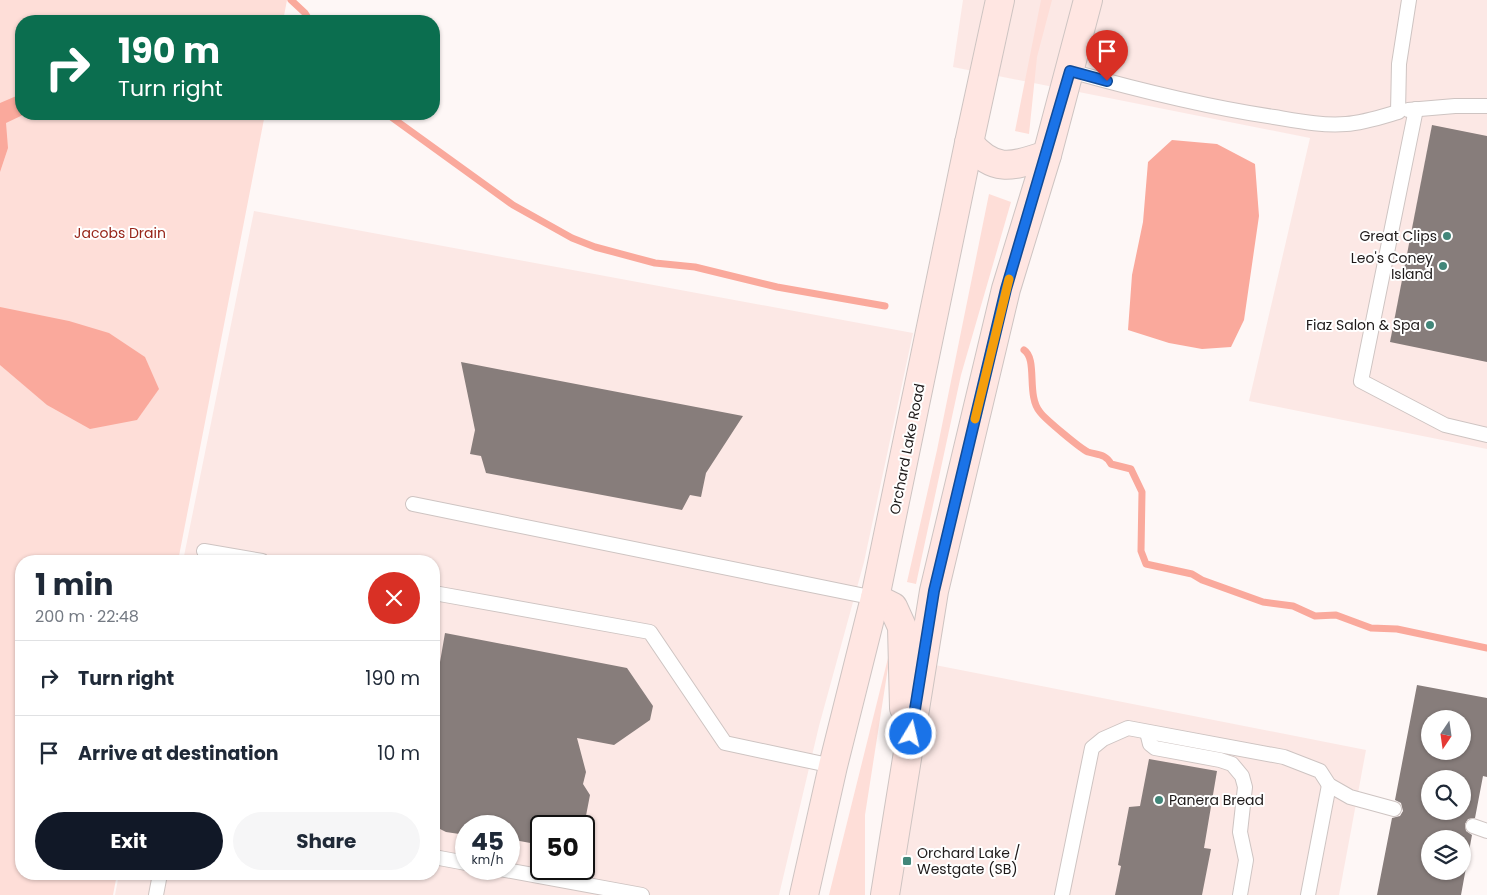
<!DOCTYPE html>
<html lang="en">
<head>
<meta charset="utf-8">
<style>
  :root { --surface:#fff; --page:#f6f6f7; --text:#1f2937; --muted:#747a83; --line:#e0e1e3; --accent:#111827 }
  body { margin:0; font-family:Poppins,sans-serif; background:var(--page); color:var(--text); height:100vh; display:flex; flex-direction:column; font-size:19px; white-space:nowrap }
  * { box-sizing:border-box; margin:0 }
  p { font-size:16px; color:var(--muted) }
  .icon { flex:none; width:28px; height:28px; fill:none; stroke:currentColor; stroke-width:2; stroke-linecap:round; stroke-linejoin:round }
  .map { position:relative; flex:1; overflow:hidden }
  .panel { position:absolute; left:15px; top:555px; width:425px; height:325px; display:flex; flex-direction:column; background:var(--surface); border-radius:20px; box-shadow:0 1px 4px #0004 }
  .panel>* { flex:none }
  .top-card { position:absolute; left:15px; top:15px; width:425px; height:105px; border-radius:20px; box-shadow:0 1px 4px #0004; background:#0b6e4f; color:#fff; overflow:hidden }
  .needle { width:32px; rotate:193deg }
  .tools { position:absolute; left:1421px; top:710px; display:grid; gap:10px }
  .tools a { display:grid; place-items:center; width:50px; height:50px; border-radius:50%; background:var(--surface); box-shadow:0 1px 4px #0004; font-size:25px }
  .speed { position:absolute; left:455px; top:815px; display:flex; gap:10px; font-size:25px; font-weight:700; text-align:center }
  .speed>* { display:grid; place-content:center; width:65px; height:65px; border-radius:50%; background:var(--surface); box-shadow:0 1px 4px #0004; line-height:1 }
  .speed small { font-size:12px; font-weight:400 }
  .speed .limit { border:2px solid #111; border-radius:8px; background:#fff; color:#111 }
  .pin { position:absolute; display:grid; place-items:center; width:42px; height:42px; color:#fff; margin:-51px -21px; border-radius:50% 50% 50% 0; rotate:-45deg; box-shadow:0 0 5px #0007 }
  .pin .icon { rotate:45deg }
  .me { position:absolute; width:55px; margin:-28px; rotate:9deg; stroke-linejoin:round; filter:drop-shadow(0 0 4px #0008) }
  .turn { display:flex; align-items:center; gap:18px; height:105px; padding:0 20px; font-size:22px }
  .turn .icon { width:65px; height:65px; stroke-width:2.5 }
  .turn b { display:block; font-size:35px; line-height:42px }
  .round { display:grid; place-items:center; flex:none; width:52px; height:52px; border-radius:26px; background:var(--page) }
  .summary { display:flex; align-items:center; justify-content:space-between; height:85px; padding:0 20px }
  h1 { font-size:30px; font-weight:700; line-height:38px }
  .primary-button { display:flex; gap:10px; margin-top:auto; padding:10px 20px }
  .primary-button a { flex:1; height:58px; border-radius:30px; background:var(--accent); color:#fff; font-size:20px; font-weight:700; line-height:58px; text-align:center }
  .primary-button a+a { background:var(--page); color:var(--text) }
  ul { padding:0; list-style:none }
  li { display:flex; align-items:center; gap:15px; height:75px; padding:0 20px; border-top:1px solid var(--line) }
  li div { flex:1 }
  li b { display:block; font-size:19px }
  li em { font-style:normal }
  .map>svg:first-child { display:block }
  .built { fill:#fce8e5; fill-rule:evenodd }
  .green { fill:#feded8 }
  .water { fill:#faa99c }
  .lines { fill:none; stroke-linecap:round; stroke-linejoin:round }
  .stream { stroke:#faa99c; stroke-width:7 }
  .building { fill:#877d7b; fill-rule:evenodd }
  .lane-casing { stroke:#cec4c2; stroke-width:16 }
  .secondary-casing { stroke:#cec4c2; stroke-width:30 }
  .lane { stroke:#fff; stroke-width:14 }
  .secondary { stroke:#ffe6e2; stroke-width:28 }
  .route-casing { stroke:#114b97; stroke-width:12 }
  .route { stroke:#1a73e8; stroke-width:9 }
  .slow { stroke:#f59e0b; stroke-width:9 }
  .poi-dot { fill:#428679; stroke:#fff; stroke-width:2 }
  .labels { text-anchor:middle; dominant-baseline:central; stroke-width:4; stroke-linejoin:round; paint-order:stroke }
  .park-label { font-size:14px; fill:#972519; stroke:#fff }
  .poi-label { font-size:14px; fill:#1d1919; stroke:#fff; text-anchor:end }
  .street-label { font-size:14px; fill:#1d1919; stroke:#fff }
</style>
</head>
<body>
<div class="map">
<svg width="1487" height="895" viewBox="0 0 1487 895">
  <rect width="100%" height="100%" fill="#fef7f6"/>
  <g class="built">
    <path d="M963,0H1487V449L1249,401L1310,138L953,67Z"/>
    <path d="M254,211L913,333L864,562L819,726L779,895H115L119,874H434V561H183ZM466,826H509V869H466ZM541,826H584V869H541Z"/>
    <path d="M935,665L1366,750L1339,895H899Z"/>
  </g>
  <g class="green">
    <path d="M0,0H287L283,21H21V114H265L178,561H21V874H117L113,895H0Z"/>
    <path d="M1041,0H1052L1037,57L1029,134L1015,131Z"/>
    <path d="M989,194L1011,202L961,375L916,584L907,582L937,450Z"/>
    <path d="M892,642L865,815V895H829Z"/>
  </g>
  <g class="water">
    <path d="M21,94V114H25L6,123L8,148L0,172V103Z"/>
    <path d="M1172,140L1217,144L1255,164L1259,216L1244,320L1231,347L1202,349L1169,343L1128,330L1132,275L1143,222L1148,162Z"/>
    <path d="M0,307L69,321L109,333L145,357L159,389L137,420L90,429L47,405L0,365Z"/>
  </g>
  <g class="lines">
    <g class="stream">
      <path d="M291,0L305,13L310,21"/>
      <path d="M387,114L513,205L572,238L595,247L655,263L695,267L777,287L885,306"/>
      <path d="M1024,350C1038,359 1026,396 1040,412C1045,419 1081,449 1088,452C1098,455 1106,454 1111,464L1131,469L1142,492L1141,551L1146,564L1192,574L1202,580L1263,602L1293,606L1315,616L1336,615L1371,628L1397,629L1487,648"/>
    </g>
  </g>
  <g class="building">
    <path d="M1432,125L1487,136V362L1390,342Z"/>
    <path d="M461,362L743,416L706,473L701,497L690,495L682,510L486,473L481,456L470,454L475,430Z"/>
    <path d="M445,633L627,668L653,706L650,720L614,745L577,738L586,772L583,784L590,795L584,826H541V845L509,839V826H466V835L446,832L434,826V661L440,662Z"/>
    <path d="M1417,685L1487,698V777L1483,776L1475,818L1468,819L1465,824L1466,831L1472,835L1461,895H1377L1392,818L1400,816L1403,811L1401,803L1395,800ZM1430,719H1462V751H1430ZM1430,779H1462V811H1430ZM1430,839H1462V871H1430Z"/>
    <path d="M1149,759L1217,771L1204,848L1211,849L1202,895H1115L1121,866L1118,865L1129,807L1140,806Z"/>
  </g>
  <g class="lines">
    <g class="lane-casing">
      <g id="lane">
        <path d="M1070,71C1138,90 1205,107 1274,117C1298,121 1323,126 1346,124C1363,123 1381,117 1398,112L1399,64L1409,0"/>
        <path d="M1416,109L1361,381L1445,425L1487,435"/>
        <path d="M1408,110L1455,106H1487"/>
        <path d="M413,504L875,598"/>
        <path d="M204,551L262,561"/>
        <path d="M434,593L650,632L725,743L833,766"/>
        <path d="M1147,732L1150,744L1155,748L1220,760L1232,764L1242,776L1245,787L1240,832L1246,860L1240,895"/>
        <path d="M1473,826L1487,831"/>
        <path d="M434,857L466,863"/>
        <path d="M500,869L642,895"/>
        <path d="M156,895L160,874"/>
        <path d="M1062,895L1092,748L1103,739L1128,728L1284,757L1320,771L1329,785L1350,797L1394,809"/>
        <path d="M1308,895L1329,785"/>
      </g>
    </g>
    <g class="secondary-casing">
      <g id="secondary">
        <path d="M969,143C995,174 1013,166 1047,155"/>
        <path d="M875,598L893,607L902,627L904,708"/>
        <path d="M804,895L833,766L875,598L969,143L1000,0"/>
        <path d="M885,895L934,591L1006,289L1047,155L1088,0"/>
      </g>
    </g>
    <use href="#lane" class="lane"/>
    <use href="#secondary" class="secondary"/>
  </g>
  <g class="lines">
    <g class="route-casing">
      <path id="route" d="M911,734L934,591L1006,289L1070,71L1107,81"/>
    </g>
    <use href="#route" class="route"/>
    <path class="slow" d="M975,419L1009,279"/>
  </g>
  <g class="poi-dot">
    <circle cx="1447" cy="236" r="5"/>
    <circle cx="1443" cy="266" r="5"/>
    <circle cx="1430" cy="325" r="5"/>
    <circle cx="1159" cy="800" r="5"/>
    <rect x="902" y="856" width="10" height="10" rx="2.5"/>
  </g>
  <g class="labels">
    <g class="park-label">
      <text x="120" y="233">Jacobs Drain</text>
    </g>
    <g class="poi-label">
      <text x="1437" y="236">Great Clips</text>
      <text x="1433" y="258">Leo's Coney<tspan x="1433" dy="16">Island</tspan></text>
      <text x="1420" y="325">Fiaz Salon &amp; Spa</text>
      <text x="1169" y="800" text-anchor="start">Panera Bread</text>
      <text x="917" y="853" text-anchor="start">Orchard Lake /<tspan x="917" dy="16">Westgate (SB)</tspan></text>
    </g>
    <g class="street-label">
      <text transform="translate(907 449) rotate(-79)">Orchard Lake Road</text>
    </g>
  </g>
</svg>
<div class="tools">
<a><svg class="needle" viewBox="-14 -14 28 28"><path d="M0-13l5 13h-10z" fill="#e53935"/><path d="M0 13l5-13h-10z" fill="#747a83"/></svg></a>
<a><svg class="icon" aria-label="search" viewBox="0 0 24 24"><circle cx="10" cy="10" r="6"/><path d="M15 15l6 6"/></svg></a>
<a><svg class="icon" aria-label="layers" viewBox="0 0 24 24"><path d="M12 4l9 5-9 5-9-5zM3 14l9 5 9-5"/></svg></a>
</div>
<div class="speed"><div>45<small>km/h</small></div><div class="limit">50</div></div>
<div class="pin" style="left:1107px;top:81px;background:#d93025"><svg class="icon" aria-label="arrive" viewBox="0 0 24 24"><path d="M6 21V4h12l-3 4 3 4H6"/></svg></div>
<svg class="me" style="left:911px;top:734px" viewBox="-20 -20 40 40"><circle r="17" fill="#1a73e8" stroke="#fff" stroke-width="3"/><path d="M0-11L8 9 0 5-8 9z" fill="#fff"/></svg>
<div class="top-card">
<div class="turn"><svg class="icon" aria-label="right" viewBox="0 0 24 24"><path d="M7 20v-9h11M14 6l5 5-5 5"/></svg><div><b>190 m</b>Turn right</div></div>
</div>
<section class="panel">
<div class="summary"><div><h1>1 min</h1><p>200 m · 22:48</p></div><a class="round" style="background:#d93025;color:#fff"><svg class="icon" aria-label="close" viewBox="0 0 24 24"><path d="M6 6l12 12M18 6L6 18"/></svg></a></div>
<ul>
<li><svg class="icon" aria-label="right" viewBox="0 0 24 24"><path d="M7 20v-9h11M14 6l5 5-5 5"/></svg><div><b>Turn right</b></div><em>190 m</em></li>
<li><svg class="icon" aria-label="arrive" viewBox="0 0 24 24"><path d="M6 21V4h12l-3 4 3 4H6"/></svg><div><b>Arrive at destination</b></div><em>10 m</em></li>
</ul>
<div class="primary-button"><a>Exit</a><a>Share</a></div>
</section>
</div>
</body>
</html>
